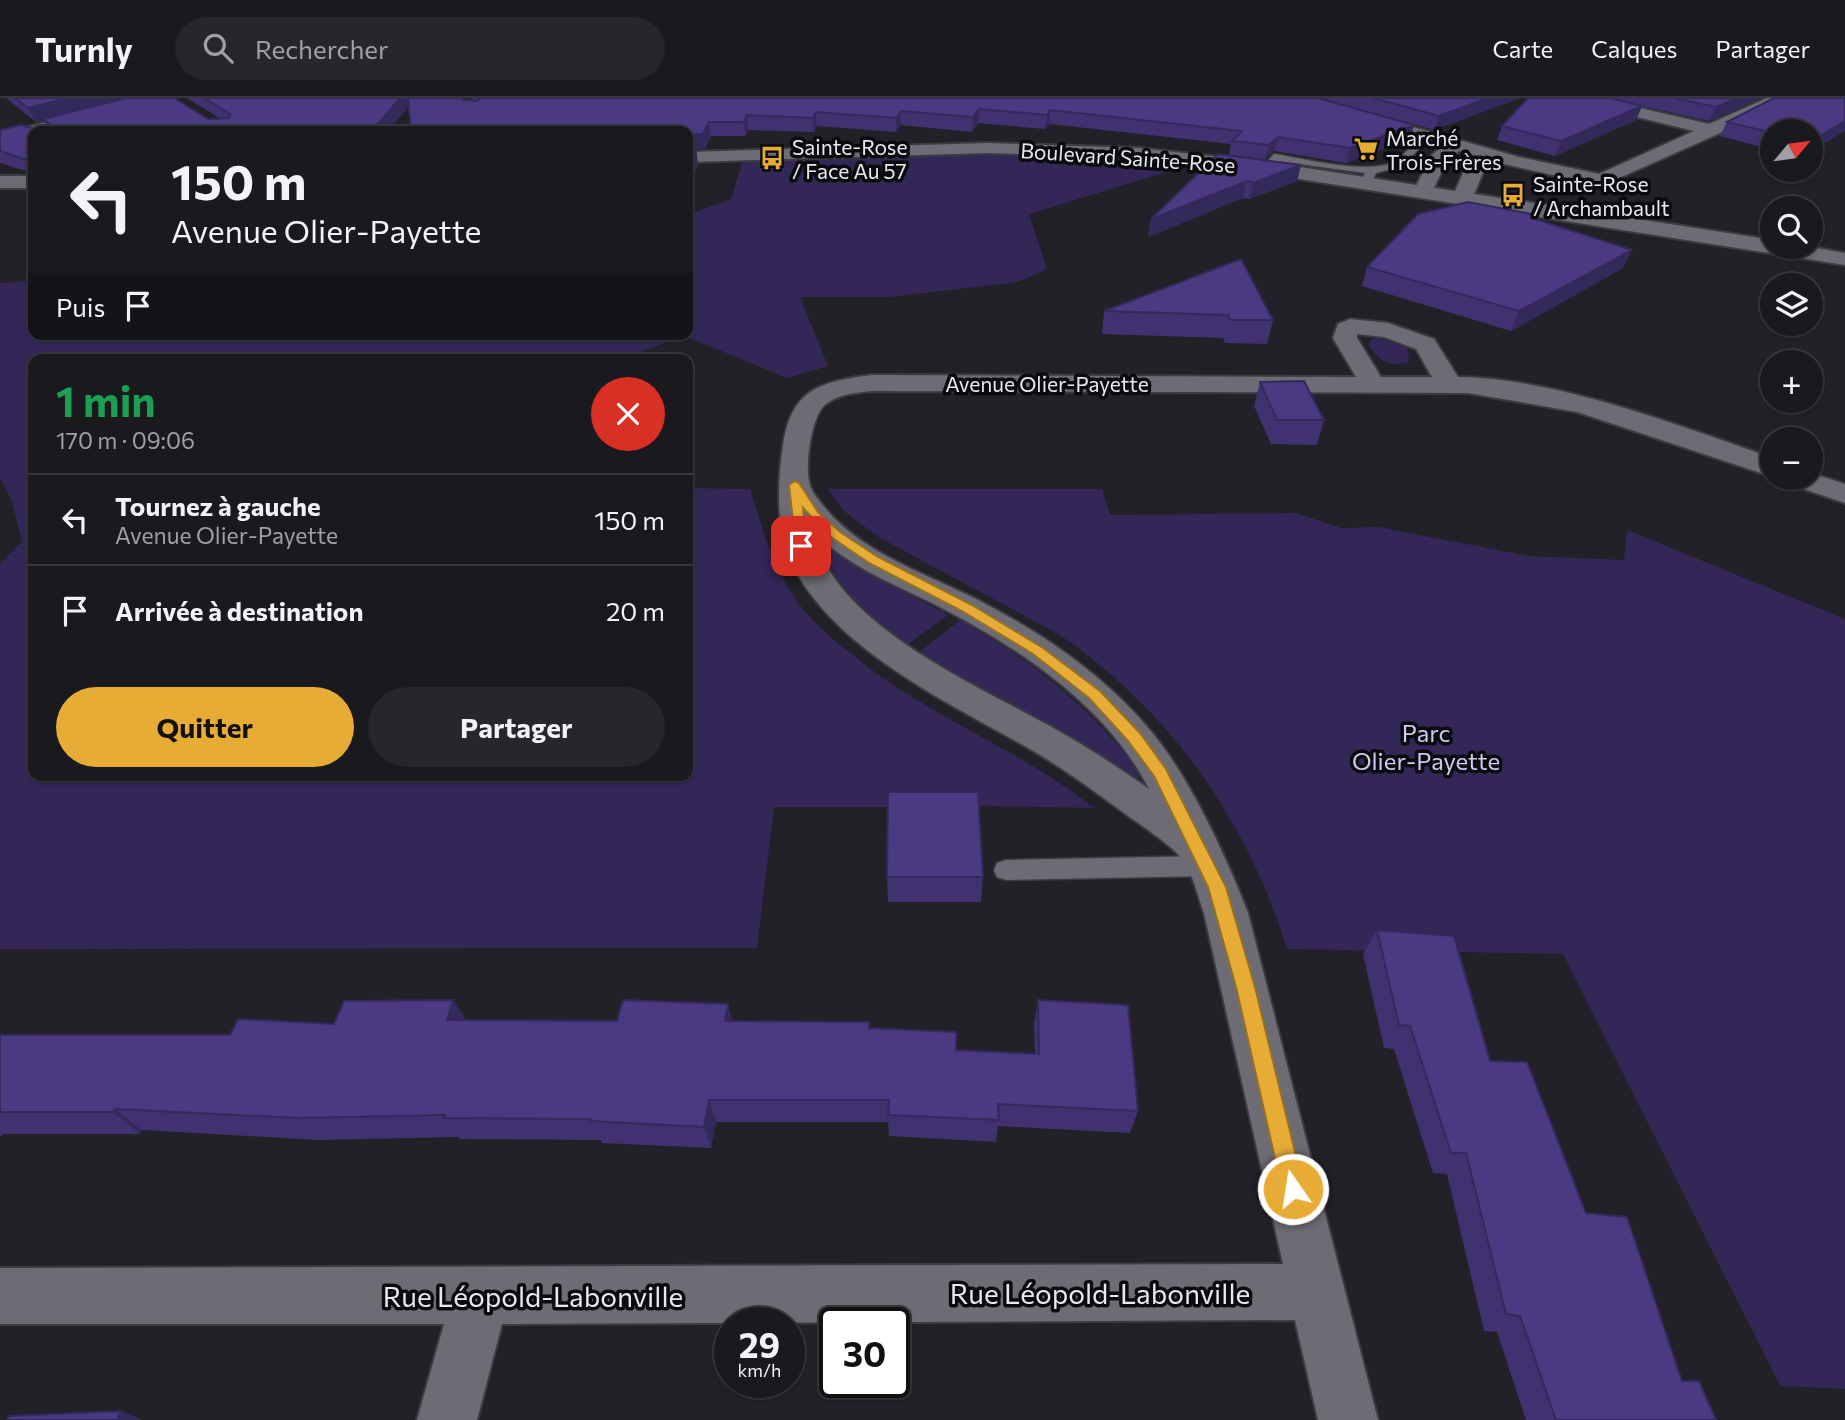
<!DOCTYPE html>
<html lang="fr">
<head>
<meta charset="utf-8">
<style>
  :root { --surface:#1a191e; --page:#27262b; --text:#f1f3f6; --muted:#9fa0a4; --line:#38383c; --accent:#e6ac36 }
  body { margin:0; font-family:Commissioner,sans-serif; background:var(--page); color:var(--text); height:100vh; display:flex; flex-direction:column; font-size:26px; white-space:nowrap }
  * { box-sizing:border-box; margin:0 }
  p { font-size:23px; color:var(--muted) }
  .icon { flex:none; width:38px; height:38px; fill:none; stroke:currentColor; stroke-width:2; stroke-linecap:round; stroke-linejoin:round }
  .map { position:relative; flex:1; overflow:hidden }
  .panel { position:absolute; left:28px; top:256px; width:665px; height:427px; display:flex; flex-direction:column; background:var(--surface); border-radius:14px; box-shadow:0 2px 5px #0004,0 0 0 2px var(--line) }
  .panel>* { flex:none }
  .hud { position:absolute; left:28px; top:28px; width:665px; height:214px; border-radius:14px; box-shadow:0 2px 5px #0004,0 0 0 2px var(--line); background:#1a191e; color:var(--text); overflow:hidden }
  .needle { width:46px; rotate:61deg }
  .tools { position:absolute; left:1760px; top:21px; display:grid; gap:14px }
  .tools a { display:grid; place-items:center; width:63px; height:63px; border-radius:50%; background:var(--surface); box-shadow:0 2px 5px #0004,0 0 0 2px var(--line); font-size:35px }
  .speed { position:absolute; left:714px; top:1209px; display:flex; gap:14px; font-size:35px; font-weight:700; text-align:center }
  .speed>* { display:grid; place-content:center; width:91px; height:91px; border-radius:50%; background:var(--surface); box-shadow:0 2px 5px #0004,0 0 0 2px var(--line); line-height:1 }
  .speed small { font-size:18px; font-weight:400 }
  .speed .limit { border:4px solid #111; border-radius:10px; background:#fff; color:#111 }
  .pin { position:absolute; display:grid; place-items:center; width:60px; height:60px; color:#fff; margin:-30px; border-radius:14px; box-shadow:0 4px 10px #0006 }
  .me { position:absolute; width:77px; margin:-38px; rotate:347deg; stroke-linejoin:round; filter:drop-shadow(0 0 5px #0008) }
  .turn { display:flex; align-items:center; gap:24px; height:147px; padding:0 28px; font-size:32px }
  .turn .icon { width:91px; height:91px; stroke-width:2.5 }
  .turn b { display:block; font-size:49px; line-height:60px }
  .then { display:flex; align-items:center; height:66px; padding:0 28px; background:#0003; gap:14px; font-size:26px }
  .round { display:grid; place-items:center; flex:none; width:74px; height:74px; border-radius:37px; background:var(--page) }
  .overview { display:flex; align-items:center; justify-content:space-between; height:119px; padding:0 28px }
  h1 { font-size:42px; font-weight:700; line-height:52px; color:#1e9e55 }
  .action { display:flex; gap:14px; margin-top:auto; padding:14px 28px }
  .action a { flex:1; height:80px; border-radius:42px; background:var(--accent); color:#111; font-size:28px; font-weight:700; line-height:80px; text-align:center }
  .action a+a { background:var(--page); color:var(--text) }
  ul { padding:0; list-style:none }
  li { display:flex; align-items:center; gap:21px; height:91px; padding:0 28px; border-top:2px solid var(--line) }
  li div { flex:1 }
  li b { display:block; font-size:26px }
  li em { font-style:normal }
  header { display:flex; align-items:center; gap:42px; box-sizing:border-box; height:98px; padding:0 35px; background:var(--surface); border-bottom:2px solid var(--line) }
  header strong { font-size:33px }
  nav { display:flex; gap:38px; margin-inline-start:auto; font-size:24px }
  .search { width:490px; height:63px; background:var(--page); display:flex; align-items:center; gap:18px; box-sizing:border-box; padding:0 24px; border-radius:38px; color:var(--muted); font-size:26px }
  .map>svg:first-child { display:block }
  .green { fill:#322757 }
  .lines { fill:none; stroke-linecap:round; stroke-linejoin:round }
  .service-casing { stroke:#3c3b41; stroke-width:3 }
  .minor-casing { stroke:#3c3b41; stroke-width:4 }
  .tertiary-casing { stroke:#3c3b41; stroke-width:4 }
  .service { fill:#6d6c75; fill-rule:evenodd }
  .minor { fill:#6d6c75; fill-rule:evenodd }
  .tertiary { fill:#6d6c75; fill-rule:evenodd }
  .wall { fill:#403270 }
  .shaded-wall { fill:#34295b }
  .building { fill:#4a3a82; stroke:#34295b; stroke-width:2 }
  .route { fill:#e6ac36; stroke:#967023; stroke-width:2 }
  .labels { text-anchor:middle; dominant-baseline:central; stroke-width:7; stroke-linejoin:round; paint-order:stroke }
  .far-poi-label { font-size:21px; fill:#e8e8ed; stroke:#0b0b0e; text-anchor:start }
  .far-street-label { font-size:21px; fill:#e8e8ed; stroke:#0b0b0e }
  .park-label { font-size:24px; fill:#cfcaf4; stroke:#0b0b0e }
  .near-street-label { font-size:28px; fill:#e8e8ed; stroke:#0b0b0e }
</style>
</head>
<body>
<header>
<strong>Turnly</strong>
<div class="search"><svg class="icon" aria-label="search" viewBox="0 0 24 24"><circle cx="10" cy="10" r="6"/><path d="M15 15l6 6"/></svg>Rechercher</div>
<nav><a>Carte</a><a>Calques</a><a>Partager</a></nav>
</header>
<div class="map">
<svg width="1845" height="1322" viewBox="0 0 1845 1322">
  <rect width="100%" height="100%" fill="#222128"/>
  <g class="green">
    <path d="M1021,56L1088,58L1190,67L1029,116L1047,171L1018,184L889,199H800L828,268L787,280L685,238L619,261H33V677H688V390L750,391C762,430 773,469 797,503C812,524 831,540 850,555C925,617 1018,650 1094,710L949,707L948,709H774L757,850L0,851V466L22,443L11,401L0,380V185L33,183V236H688V117L731,101L743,62Z"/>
    <path d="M1377,240L1405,248L1408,252L1409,264C1389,270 1378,263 1368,246L1372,241Z"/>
    <path d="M828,391H1102L1110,417L1296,415L1341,430L1379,429L1528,458L1624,462L1627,432L1845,521V1291L1780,1288L1563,856L1287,851C1247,722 1171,614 1060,537L880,440L845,414Z"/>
    <path d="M828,446L869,474L948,517L907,547C871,520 837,490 818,448Z"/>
    <path d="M960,522C1033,562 1092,611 1142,677L1134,683L919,554Z"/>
  </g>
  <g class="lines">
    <g class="service-casing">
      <g id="service">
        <path d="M1430,37L1434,38V42L1423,47L1402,68L1376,75L1370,87L1366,88L1360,85L1365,75L1277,63L1270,72L1261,70L1274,56C1302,60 1371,78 1395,63C1408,54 1414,42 1430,37Z"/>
        <path d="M1207,758L1216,761L1219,768L1216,775L1207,778L1006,782L997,779L994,772L997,765L1006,762Z"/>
      </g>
    </g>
    <g class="minor-casing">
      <g id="minor">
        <path d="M1285,0H1311L1519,59L1599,76L1694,33L1571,3L1569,0H1597L1709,26L1767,0H1788L1718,36L1601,88L1491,63C1478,74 1479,102 1462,106L1452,100L1467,66L1475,58L1459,53L1448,61L1430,98H1416L1413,94L1431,58L1442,48L1287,3Z"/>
        <path d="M1350,221L1388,225L1434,241L1458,279C1556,280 1680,328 1773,360V379L1577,314L1468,295L871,293C856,295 838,296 826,306C811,317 804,370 810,387C811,392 817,400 821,405C858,454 925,475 978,502C1044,536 1107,579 1154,637C1192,684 1226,759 1248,815L1378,1322H1318L1295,1222L502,1226L477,1322H417L444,1226H0V1170L1283,1166L1204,815C1198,799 1193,775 1182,761C1171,746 1136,724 1120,712C1089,689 1057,666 1023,647C945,603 819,543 787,453C776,422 778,380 783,348C791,291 820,284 871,277L1356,279L1333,240L1338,226ZM1357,236L1384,239L1416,251L1432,279H1381L1357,240ZM814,434C846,467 891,485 932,505C1015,547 1106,606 1149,691C1118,669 1087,649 1055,631C981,589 831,526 814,434Z"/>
        <path d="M1811,375L1845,386V405L1789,386L1785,380H1811Z"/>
      </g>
    </g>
    <g class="tertiary-casing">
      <g id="tertiary">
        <path d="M140,0H167L165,3L50,33H33V38L0,46V36Z"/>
        <path d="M987,45L1139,50L1274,65L1773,142V149H1811L1845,155V167L1274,77L1139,60L987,55L688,64V54Z"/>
        <rect x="0" y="78" width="33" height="12"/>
      </g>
    </g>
    <use href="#service" class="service"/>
    <use href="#minor" class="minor"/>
    <use href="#tertiary" class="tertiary"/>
  </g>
  <g class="wall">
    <path d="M6,0H174L208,21H221L187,0H460L464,2L475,3L471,0H1318L1410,41L1346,65L1274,53L1265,61L1229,57L1231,46L1049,26L1045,31L978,25L972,34L901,27L896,34L817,28L814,34L748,32L745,38H711L705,51H696L698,66L688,91V33H411L409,8L388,33H49L43,22L36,24Z"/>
    <path d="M1321,0H1520L1434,32Z"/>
    <path d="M1528,0H1761L1709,23L1642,8L1636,22L1555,58L1497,42L1502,28Z"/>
    <path d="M1845,0V33L1811,53V33H1773V52L1720,38L1727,24Z"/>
    <path d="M0,32L33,33V75L0,65Z"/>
    <path d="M1218,56L1301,67L1297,83L1249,101L1243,100L1148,139L1151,121Z"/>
    <path d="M1535,121L1623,170L1511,233L1362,188L1367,169Z"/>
    <path d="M1241,161L1273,222L1267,246L1225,245L1223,240L1102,236L1104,213Z"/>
    <path d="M1260,284L1324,322L1317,347L1271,346L1254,308Z"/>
    <path d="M887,779H983L981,804H888Z"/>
    <path d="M1377,832L1490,963L1586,1115L1682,1283L1716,1322H1526L1497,1234L1484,1233L1447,1076L1433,1075L1394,951L1384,950L1363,856Z"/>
    <path d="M453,902L466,922L732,923L869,930L956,952L1035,956L1034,926L1038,902L1138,1013L1130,1035L998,1028L996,1044L889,1038L888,1024H716L711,1050L602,1045L601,1042L460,1041L458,1039L319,1042L142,1032L140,1036H3L1,1038H0V936L2,937H230L334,926Z"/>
  </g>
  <g class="shaded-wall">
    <path d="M68,0H129L36,24L28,10Z"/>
    <path d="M400,0H410L411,5L388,33H372Z"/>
    <path d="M1488,0H1520L1434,32L1439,18Z"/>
    <path d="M1737,0H1761L1709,23L1716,9Z"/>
    <path d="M1642,8L1636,22L1555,58L1561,43Z"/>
    <path d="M979,11L978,25L972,34L973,19Z"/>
    <path d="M1050,12L1049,26L1045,31L1047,17Z"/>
    <path d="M901,13V27L896,34V20Z"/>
    <path d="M816,14L817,28L814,34L813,20Z"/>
    <path d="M747,17L748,32L745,38L744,24Z"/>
    <path d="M1845,23V33L1811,53V43Z"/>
    <path d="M709,24L711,38L705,51H696L698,66L688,91V37Z"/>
    <path d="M1414,27L1410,41L1346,65L1350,50Z"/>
    <path d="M1278,39L1274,53L1265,61L1269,47Z"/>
    <path d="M1301,67L1297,83L1249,101L1253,85Z"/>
    <path d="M1247,83L1243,100L1148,139L1151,121Z"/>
    <path d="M1632,152L1623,170L1511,233L1519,213Z"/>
    <path d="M453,902L468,925L447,922Z"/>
    <path d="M728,906L734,930L725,923Z"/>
    <path d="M709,1002L716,1024L711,1050L704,1029Z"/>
    <path d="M115,1011L142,1032L140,1036L113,1014Z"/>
    <path d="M121,1313L143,1322H117Z"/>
  </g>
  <g class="building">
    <path d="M15,0H68L28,10Z"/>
    <path d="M126,0H174L208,21L229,20L230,16L204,0H400L372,33H58L43,21Z"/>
    <path d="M408,0H460L464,2L477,3L480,0H1318L1414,27L1350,50L1278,39L1269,47L1232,43L1242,33L1050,12L1047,17L979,11L973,19L901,13L896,20L816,14L813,20L747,17L744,24H709L703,36L688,37V33H594V31L551,33H411Z"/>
    <path d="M1373,0H1488L1439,18Z"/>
    <path d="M1528,0H1610L1642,8L1561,43L1502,28Z"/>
    <path d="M1675,0H1737L1716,9Z"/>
    <path d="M1774,0H1845V23L1811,43V33H1773V35L1727,24Z"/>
    <path d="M21,27L44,33H33V64L0,53V32Z"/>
    <path d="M688,51H696L688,70Z"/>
    <path d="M1218,56L1301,67L1253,85L1247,83L1151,121Z"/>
    <path d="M1468,104L1537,117L1535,121L1632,152L1519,213L1367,169L1418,116Z"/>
    <path d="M1241,161L1273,222H1230L1228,217L1104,213Z"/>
    <path d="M1304,283L1324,322H1277L1260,284Z"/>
    <path d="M888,694H978L983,779H887Z"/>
    <path d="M1377,832L1454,838L1490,963L1527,964L1586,1115L1627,1119L1682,1283H1699L1716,1322H1556L1520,1218L1506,1216L1466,1055H1451L1410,928L1399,927Z"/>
    <path d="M453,902L447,922L617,923L623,902L728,906L725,923L869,924V930L956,934V952L1039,956L1038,902L1128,907L1138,1013L998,1006L999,1022L888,1017L889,1002H709L704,1029L591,1023V1021L444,1020L445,1017L298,1020L115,1011L113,1014H0V937H230L238,921L334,926L344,903Z"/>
    <path d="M121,1313L117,1322H7L9,1318Z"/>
  </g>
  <path class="route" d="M795,383L799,385L818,414L840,434L878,459L972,507L1043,550L1100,593L1140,635L1166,671L1226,789L1255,889L1304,1091L1300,1099L1293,1102L1285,1099L1282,1091L1236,889L1208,789L1154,678L1128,643L1089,600L1033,556L962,513L869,465L831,439L803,410L807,448L805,450H796L789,387Z"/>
  <defs>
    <g id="supermarket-bare" transform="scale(1.89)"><path d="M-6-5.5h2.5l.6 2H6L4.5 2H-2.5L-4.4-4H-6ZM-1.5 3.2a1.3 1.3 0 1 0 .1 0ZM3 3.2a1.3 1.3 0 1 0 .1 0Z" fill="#e6ac36" stroke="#0b0b0e" stroke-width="2.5" paint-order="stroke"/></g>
    <g id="bus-bare" transform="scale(1.89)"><path d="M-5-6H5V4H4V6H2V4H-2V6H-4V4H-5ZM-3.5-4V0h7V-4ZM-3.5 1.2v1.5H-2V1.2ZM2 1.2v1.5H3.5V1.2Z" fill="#e6ac36" stroke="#0b0b0e" stroke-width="2.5" paint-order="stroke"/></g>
  </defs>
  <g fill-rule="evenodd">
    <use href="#supermarket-bare" x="1366" y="51"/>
    <use href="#bus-bare" x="772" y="60"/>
    <use href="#bus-bare" x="1513" y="97"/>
  </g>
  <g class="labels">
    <g class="far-poi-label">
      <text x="1386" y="39">Marché<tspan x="1386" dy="24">Trois-Frères</tspan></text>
      <text x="792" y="48">Sainte-Rose<tspan x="792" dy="24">/ Face Au 57</tspan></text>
      <text x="1533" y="85">Sainte-Rose<tspan x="1533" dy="24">/ Archambault</tspan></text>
    </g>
    <g class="far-street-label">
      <text transform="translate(1128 59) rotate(4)">Boulevard Sainte-Rose</text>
      <text x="1047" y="285">Avenue Olier-Payette</text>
    </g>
    <g class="park-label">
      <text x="1426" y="634">Parc<tspan x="1426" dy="28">Olier-Payette</tspan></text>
    </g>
    <g class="near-street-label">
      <text x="1100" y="1195">Rue Léopold-Labonville</text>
      <text x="533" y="1198">Rue Léopold-Labonville</text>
    </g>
  </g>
</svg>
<div class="tools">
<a><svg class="needle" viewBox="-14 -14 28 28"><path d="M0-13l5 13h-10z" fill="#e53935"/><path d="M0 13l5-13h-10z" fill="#9fa0a4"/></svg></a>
<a><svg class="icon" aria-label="search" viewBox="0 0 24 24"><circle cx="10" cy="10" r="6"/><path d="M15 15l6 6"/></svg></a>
<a><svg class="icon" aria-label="layers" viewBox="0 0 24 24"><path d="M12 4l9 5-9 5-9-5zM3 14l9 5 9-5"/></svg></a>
<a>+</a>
<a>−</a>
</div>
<div class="speed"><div>29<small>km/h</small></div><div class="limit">30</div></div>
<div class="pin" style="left:801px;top:448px;background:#d93025"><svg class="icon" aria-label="arrive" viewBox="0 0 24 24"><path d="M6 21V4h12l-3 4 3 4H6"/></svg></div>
<svg class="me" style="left:1293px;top:1091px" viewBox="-20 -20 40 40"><circle r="17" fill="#e6ac36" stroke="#fff" stroke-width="3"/><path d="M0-11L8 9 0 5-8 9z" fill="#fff"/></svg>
<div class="hud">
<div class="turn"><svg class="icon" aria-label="left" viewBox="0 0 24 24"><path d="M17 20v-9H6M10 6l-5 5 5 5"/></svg><div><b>150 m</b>Avenue Olier-Payette</div></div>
<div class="then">Puis<svg class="icon" aria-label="arrive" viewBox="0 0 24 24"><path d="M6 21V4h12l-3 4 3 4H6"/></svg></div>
</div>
<section class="panel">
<div class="overview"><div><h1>1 min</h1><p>170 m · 09:06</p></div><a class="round" style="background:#d93025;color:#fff"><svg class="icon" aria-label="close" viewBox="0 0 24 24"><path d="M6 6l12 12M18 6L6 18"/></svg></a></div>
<ul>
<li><svg class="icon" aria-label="left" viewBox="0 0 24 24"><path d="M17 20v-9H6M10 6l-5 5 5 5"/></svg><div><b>Tournez à gauche</b><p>Avenue Olier-Payette</p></div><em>150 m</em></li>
<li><svg class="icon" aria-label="arrive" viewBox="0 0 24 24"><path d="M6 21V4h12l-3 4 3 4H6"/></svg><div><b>Arrivée à destination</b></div><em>20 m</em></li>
</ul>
<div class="action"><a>Quitter</a><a>Partager</a></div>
</section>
</div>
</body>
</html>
